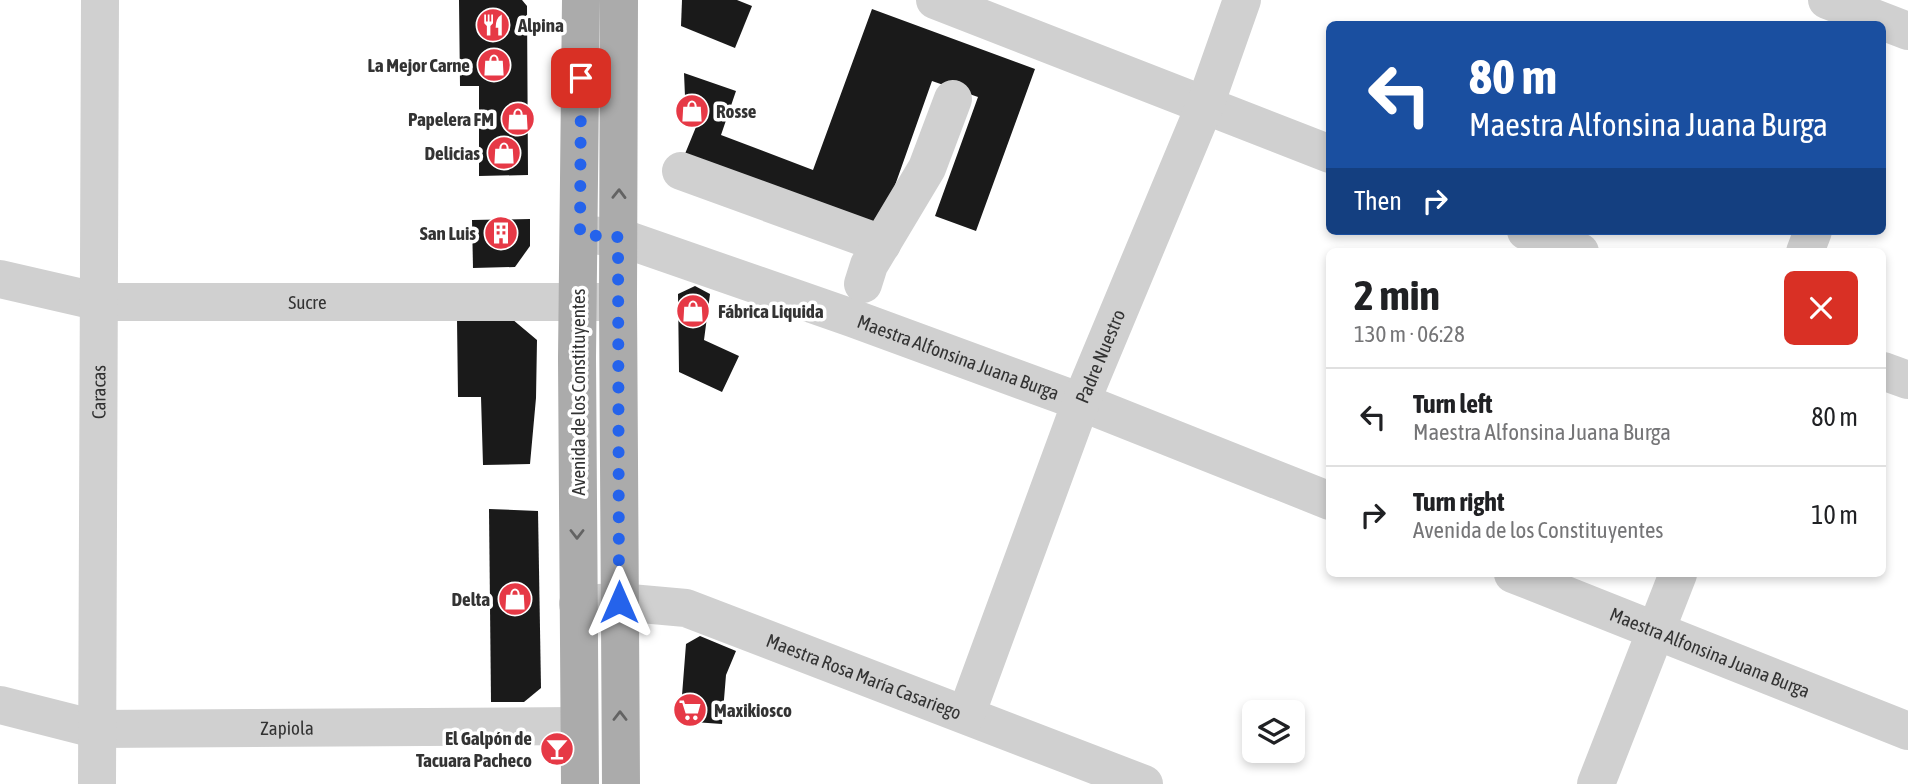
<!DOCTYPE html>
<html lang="en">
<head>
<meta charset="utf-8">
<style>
  :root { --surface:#fff; --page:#f6f6f6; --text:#202124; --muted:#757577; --line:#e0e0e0 }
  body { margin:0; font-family:"Asap Condensed",sans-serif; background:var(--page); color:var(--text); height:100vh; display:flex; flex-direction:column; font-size:26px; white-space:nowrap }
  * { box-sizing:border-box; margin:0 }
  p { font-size:23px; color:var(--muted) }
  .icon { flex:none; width:38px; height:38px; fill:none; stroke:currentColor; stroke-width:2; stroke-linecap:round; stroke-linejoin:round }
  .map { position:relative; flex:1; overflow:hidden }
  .drawer { position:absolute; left:1326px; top:248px; width:560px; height:329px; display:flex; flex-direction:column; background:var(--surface); border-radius:10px; box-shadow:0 4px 10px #0003 }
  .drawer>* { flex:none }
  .guide { position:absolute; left:1326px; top:21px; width:560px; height:214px; border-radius:10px; box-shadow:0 4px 10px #0003; background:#1a4fa0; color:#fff; overflow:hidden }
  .buttons { position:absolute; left:1242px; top:700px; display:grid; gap:14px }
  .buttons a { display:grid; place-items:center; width:63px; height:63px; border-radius:10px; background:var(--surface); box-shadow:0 4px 10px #0003; font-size:35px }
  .pin { position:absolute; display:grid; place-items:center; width:60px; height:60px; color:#fff; margin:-30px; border-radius:14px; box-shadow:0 4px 10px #0006 }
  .me { position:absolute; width:77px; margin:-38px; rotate:0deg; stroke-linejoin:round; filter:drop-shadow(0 0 5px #0008) }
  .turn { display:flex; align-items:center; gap:24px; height:147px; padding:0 28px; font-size:32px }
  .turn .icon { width:91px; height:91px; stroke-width:2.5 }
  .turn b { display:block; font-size:49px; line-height:60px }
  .then { display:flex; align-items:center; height:66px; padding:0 28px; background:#0003; gap:14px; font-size:26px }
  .round { display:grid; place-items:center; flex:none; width:74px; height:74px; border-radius:10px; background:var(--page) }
  .overview { display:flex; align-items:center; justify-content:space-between; height:119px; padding:0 28px }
  h1 { font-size:42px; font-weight:700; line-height:52px }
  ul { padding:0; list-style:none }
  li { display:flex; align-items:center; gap:21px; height:98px; padding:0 28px; border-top:2px solid var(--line) }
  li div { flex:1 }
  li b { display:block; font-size:26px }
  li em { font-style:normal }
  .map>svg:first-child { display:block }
  .building { fill:#1a1a1a }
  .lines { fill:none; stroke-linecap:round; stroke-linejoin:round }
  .minor { stroke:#d0d0d0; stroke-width:38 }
  .major { stroke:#ababab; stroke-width:38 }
  .oneway { stroke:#636363 }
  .route { stroke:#2563eb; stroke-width:12; stroke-dasharray:0 21.6 }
  .labels { text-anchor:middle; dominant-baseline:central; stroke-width:7; stroke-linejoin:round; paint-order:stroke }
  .poi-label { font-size:19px; font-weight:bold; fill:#333; stroke:#fff; text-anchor:end }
  .street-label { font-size:19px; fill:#333; stroke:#fff }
</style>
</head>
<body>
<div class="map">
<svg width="1908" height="784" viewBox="0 0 1908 784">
  <rect width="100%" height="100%" fill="#fff"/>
  <g class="building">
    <path d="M459,0H522L527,6L528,175L479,176V86H460Z"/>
    <path d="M682,0H737L752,6L735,48L681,26Z"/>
    <path d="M872,9L1035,69L976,231L935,216L978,97L932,81L882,222L861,231L680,166L696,127L686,120L684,73L736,91L721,135L813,170Z"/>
    <path d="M530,219V246L515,267L473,268L472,220Z"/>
    <path d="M695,286L710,294L704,340L739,356L722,392L679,372L678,294Z"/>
    <path d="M457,319H512L537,340L536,398L530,464L483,465L481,397H458Z"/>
    <path d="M489,509L538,511L541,688L524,702H491Z"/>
    <path d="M700,636L736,651L726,675L722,724L680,721L686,644Z"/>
  </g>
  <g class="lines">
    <g class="minor">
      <path d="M935,0L1330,154"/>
      <path d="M1827,0L1908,31"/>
      <path d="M681,171L882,244"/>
      <path d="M1526,231L1580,252"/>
      <path id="s1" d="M585,235L619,237L852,318L1081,402L1330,501"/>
      <path d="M1805,252L1813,231"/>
      <path id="s2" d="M0,279L100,302H611"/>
      <path d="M863,284L869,265L927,168L953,99"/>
      <path d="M1883,371L1908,380"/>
      <path id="s3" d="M1513,574L1908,731"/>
      <path id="s4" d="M578,604L619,602L686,608L1144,784"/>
      <path id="s5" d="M0,705L95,729L579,726"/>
      <path id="s6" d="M966,715L1081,402L1205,105L1242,0"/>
      <path id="s7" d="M97,784L100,0"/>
      <path d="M1596,784L1678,574"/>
    </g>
    <g class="major">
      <path d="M619,0L618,302L621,784"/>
      <path d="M580,784L577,358L581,0"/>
    </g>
  </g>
  <defs><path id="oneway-chevron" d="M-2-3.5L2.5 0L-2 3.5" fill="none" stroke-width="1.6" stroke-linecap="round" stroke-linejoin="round" transform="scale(1.75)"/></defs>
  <g class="oneway">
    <use href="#oneway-chevron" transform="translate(619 194) rotate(-89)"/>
    <use href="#oneway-chevron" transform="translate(577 534) rotate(90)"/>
    <use href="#oneway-chevron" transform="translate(620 716) rotate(-90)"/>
  </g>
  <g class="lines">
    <path class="route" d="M581,78L580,235L618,237L619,602"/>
  </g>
  <defs>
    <g id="restaurant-disc" transform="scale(1.75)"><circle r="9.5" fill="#e63946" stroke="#fff"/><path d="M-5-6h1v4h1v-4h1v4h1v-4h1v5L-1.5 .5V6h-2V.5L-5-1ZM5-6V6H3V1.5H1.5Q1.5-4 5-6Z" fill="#fff"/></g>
    <g id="shop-disc" transform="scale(1.75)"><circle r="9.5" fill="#e63946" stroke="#fff"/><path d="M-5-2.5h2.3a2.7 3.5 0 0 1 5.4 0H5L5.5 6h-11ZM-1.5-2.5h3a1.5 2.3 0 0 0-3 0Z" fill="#fff"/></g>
    <g id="building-disc" transform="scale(1.75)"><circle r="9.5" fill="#e63946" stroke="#fff"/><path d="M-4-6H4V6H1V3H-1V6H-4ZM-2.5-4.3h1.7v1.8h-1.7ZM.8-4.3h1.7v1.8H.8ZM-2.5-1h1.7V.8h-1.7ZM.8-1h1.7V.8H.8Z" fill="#fff"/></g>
    <g id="supermarket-disc" transform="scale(1.75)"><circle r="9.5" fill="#e63946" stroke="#fff"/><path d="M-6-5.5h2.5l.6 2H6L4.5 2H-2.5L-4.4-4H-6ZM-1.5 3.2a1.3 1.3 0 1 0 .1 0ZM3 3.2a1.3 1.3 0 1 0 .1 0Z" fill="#fff"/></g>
    <g id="bar-disc" transform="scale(1.75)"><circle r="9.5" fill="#e63946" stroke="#fff"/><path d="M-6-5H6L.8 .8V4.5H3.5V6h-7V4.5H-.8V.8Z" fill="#fff"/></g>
  </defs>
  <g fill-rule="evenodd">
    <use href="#restaurant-disc" x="493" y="25"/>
    <use href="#shop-disc" x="494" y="65"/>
    <use href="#shop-disc" x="692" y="111"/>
    <use href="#shop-disc" x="518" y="119"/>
    <use href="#shop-disc" x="504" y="153"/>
    <use href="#building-disc" x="501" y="233"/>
    <use href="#shop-disc" x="693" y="311"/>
    <use href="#shop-disc" x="515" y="599"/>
    <use href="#supermarket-disc" x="690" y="710"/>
    <use href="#bar-disc" x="557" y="749"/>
  </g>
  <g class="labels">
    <g class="poi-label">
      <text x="518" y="25" text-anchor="start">Alpina</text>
      <text x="470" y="65">La Mejor Carne</text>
      <text x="716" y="111" text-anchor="start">Rosse</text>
      <text x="494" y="119">Papelera FM</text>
      <text x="480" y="153">Delicias</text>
      <text x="476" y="233">San Luis</text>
      <text x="718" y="311" text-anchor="start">Fábrica Liquida</text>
      <text x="490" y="599">Delta</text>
      <text x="714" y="710" text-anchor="start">Maxikiosco</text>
      <text x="532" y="738">El Galpón de<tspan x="532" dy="22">Tacuara Pacheco</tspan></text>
    </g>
    <g class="street-label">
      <text stroke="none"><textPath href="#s2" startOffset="310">Sucre</textPath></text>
      <text stroke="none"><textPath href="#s6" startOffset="383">Padre Nuestro</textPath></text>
      <text stroke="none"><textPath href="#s1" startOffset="394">Maestra Alfonsina Juana Burga</textPath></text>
      <text stroke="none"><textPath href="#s7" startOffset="392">Caracas</textPath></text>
      <text transform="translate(578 392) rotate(-90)">Avenida de los Constituyentes</text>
      <text stroke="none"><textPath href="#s3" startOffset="212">Maestra Alfonsina Juana Burga</textPath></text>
      <text stroke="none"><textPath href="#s4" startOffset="299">Maestra Rosa María Casariego</textPath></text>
      <text stroke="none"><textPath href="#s5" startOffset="290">Zapiola</textPath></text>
    </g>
  </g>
</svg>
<div class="buttons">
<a><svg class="icon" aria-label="layers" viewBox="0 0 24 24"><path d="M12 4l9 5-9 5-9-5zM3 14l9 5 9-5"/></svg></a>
</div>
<div class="pin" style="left:581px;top:78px;background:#d93025"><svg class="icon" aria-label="arrive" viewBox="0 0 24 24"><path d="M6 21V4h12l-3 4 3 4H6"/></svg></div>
<svg class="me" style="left:619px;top:602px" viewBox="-20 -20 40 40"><path d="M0-17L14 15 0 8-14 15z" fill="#2563eb" stroke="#fff" stroke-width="4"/></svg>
<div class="guide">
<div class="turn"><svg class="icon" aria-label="left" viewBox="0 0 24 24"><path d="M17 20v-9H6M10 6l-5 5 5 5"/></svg><div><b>80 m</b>Maestra Alfonsina Juana Burga</div></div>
<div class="then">Then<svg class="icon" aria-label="right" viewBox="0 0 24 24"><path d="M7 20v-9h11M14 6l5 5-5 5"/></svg></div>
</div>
<section class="drawer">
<div class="overview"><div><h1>2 min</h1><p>130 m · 06:28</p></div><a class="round" style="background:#d93025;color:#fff"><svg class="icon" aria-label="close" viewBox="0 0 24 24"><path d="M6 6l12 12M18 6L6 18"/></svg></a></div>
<ul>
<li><svg class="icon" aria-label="left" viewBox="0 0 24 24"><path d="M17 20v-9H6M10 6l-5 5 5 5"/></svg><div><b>Turn left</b><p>Maestra Alfonsina Juana Burga</p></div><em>80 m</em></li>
<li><svg class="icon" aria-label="right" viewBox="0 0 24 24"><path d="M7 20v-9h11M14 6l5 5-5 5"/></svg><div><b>Turn right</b><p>Avenida de los Constituyentes</p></div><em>10 m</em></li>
</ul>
</section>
</div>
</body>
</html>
